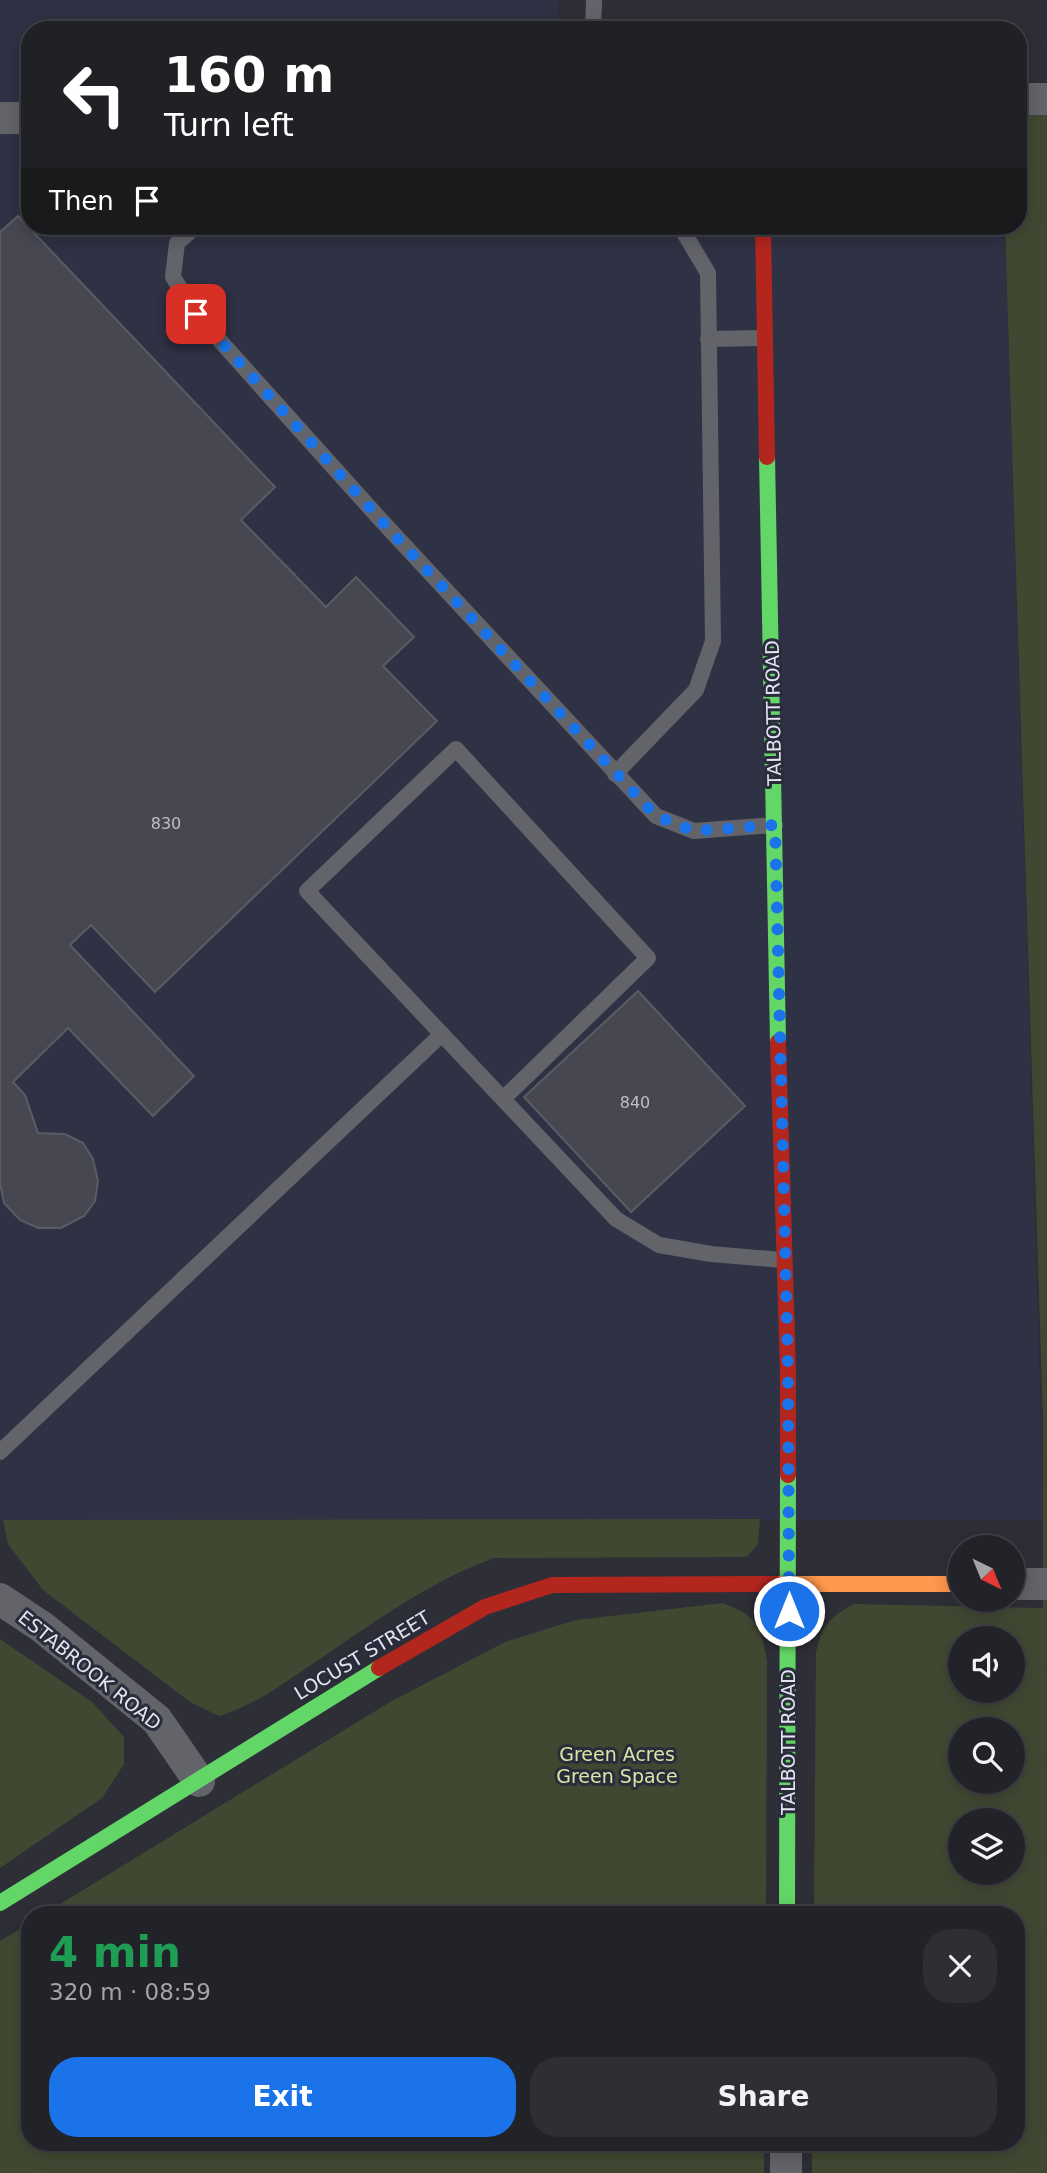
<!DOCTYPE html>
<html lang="en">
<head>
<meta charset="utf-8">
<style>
  :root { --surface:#222229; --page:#2e2f35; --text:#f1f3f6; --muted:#a2a4a8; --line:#3f3f46; --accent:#1a73e8 }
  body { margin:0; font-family:"DejaVu Sans",sans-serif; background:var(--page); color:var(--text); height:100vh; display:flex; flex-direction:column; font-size:26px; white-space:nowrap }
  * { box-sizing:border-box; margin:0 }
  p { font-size:23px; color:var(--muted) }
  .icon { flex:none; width:38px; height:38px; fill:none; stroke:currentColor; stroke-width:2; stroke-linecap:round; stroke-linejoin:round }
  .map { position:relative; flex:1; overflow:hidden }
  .sheet { position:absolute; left:21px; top:1906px; width:1004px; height:245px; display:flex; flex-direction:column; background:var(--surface); border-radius:28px; box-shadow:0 4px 18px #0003,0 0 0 2px var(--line) }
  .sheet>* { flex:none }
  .banner { position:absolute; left:21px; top:21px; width:1006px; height:214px; border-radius:28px; box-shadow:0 4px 18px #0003,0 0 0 2px var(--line); background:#202124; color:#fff; overflow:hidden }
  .needle { width:46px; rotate:137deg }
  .controls { position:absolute; left:948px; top:1535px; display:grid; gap:14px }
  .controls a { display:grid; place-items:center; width:77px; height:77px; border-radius:50%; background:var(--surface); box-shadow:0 4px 18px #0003,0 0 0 2px var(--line); font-size:35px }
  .pin { position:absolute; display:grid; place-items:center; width:60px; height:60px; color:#fff; margin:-30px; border-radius:14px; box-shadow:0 4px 10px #0006 }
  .me { position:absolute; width:77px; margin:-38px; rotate:0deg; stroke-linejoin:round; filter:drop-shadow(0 0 5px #0008) }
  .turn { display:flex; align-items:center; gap:24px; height:147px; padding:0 28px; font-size:32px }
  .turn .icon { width:91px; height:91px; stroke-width:2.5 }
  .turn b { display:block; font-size:49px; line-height:60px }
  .then { display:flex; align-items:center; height:66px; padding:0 28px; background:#0003; gap:14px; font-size:26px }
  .round { display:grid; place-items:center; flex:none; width:74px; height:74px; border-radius:28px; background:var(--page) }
  .overview { display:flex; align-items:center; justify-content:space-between; height:119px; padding:0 28px }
  h1 { font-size:42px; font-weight:800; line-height:52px; color:#1e9e55 }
  .action { display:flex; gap:14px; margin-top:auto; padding:14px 28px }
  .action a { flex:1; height:80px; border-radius:28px; background:var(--accent); color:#fff; font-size:28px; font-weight:800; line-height:80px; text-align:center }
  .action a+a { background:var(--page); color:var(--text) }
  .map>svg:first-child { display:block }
  .built { fill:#2f3144 }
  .green { fill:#414832; fill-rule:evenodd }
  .building { fill:#474752; stroke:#5b5c63; stroke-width:2 }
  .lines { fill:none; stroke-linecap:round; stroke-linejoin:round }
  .lane { stroke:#63646a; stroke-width:16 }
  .street { stroke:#63646a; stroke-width:32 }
  .fast { stroke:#63d668; stroke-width:16 }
  .slow { stroke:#ff974d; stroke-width:16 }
  .jam { stroke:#b3261e; stroke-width:16 }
  .route { stroke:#1a73e8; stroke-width:12; stroke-dasharray:0 21.6 }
  .labels { text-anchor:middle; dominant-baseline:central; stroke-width:6; stroke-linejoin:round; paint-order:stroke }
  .number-label { font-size:16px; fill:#bdbec8 }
  .street-label { font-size:19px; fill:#e4e5f0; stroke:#2a2b3b }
  .park-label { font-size:19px; fill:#d4e8a5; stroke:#2a2b3b }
</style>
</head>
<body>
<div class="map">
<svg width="1047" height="2173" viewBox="0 0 1047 2173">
  <rect width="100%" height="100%" fill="#2e2e37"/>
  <path class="built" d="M0,0H558L559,30H30V226H1005L1044,1520H0Z"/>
  <g class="green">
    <path d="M1019,113H1047V2173H812V2142H1017V1914H814L816,1653C821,1626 830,1617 854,1604L1043,1608V1422L1005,226H1018ZM961,1638H1013V1690H961ZM961,1729H1013V1782H961ZM961,1820H1013V1872H961Z"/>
    <path d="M760,1519L758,1544L747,1557L494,1558C430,1581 373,1623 317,1661C285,1682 256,1705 219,1716L190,1702L43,1590L8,1544L3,1520Z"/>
    <path d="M723,1603C758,1617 760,1624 767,1661L766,1914H44L390,1702L505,1642L576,1620Z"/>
    <path d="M0,1639L92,1702L124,1737V1764L102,1798L0,1868Z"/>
    <path d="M30,1923V2142H764V2173H0V1941Z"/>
  </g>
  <g class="building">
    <path d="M18,216L275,487L241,520L326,607L356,577L414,637L383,666L437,721L155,992L91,925L70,945L194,1076L153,1116L68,1028L13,1082L25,1095L38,1133L65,1134L83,1143L93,1159L98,1181L95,1201L84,1216L61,1228H38L20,1220L4,1203L0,1183V232Z"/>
    <path d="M638,991L745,1106L631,1212L524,1097Z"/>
  </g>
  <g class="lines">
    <g class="lane">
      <path d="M593,30L594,0"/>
      <path d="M196,226L177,243L173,277L196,314L379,518L656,816L694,831L775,825"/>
      <path d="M708,339L765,338"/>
      <path d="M615,774L696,690L713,641L708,273L680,226"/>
      <path d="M503,1099L648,958L456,749L307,891L616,1219L659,1245L711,1254L783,1260"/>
      <path d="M0,1452L442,1034"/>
    </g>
    <g class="street">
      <path d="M1018,99H1047"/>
      <path d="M0,118H30"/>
      <path d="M1013,1584H1047"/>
      <path d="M0,1599L42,1627L157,1720L199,1781"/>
      <path d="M786,2173V2142"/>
    </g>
    <g class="fast">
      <path d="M767,457L778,1042"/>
      <path d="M0,1903L379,1668"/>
      <path d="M787,1914L788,1475"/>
    </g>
    <path class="slow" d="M776,1584H961"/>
    <g class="jam">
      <path d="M763,226L767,457"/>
      <path d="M778,1042L788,1370V1475"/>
      <path d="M379,1668L485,1607L552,1585L776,1584"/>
    </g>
  </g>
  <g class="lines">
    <path class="route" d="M196,314L397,538L656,816L694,831L775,825L788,1370L789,1611"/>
  </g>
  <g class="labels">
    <g class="number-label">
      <text x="166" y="823">830</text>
      <text x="635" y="1102">840</text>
    </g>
    <g class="street-label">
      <text transform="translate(773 713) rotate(-91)">TALBOTT ROAD</text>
      <text transform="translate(362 1655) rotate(-31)">LOCUST STREET</text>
      <text transform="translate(90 1670) rotate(39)">ESTABROOK ROAD</text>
      <text transform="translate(788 1742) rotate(-90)">TALBOTT ROAD</text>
    </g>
    <g class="park-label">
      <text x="617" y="1754">Green Acres<tspan x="617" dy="22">Green Space</tspan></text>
    </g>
  </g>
</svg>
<div class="controls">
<a><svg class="needle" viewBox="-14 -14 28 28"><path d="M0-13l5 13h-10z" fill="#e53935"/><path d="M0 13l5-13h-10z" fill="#a2a4a8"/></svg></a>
<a><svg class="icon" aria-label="sound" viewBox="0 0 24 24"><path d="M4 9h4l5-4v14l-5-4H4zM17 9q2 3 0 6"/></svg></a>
<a><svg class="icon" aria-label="search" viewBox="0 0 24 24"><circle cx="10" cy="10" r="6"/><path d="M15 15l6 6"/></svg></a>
<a><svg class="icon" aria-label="layers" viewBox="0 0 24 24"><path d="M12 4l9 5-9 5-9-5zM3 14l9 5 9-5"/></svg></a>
</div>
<div class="pin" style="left:196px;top:314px;background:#d93025"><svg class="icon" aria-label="arrive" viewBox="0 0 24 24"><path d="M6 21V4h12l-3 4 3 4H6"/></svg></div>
<svg class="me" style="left:789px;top:1611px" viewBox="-20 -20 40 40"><circle r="17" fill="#1a73e8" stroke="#fff" stroke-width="3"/><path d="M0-11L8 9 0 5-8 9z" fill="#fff"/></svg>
<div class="banner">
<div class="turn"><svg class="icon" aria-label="left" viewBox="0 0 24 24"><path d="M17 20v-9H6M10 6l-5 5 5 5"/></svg><div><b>160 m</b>Turn left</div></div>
<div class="then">Then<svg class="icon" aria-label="arrive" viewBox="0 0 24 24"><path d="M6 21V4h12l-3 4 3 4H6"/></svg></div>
</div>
<section class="sheet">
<div class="overview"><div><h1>4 min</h1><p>320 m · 08:59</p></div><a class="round"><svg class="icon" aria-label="close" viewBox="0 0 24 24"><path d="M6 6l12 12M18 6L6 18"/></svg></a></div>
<div class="action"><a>Exit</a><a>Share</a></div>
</section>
</div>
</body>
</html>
